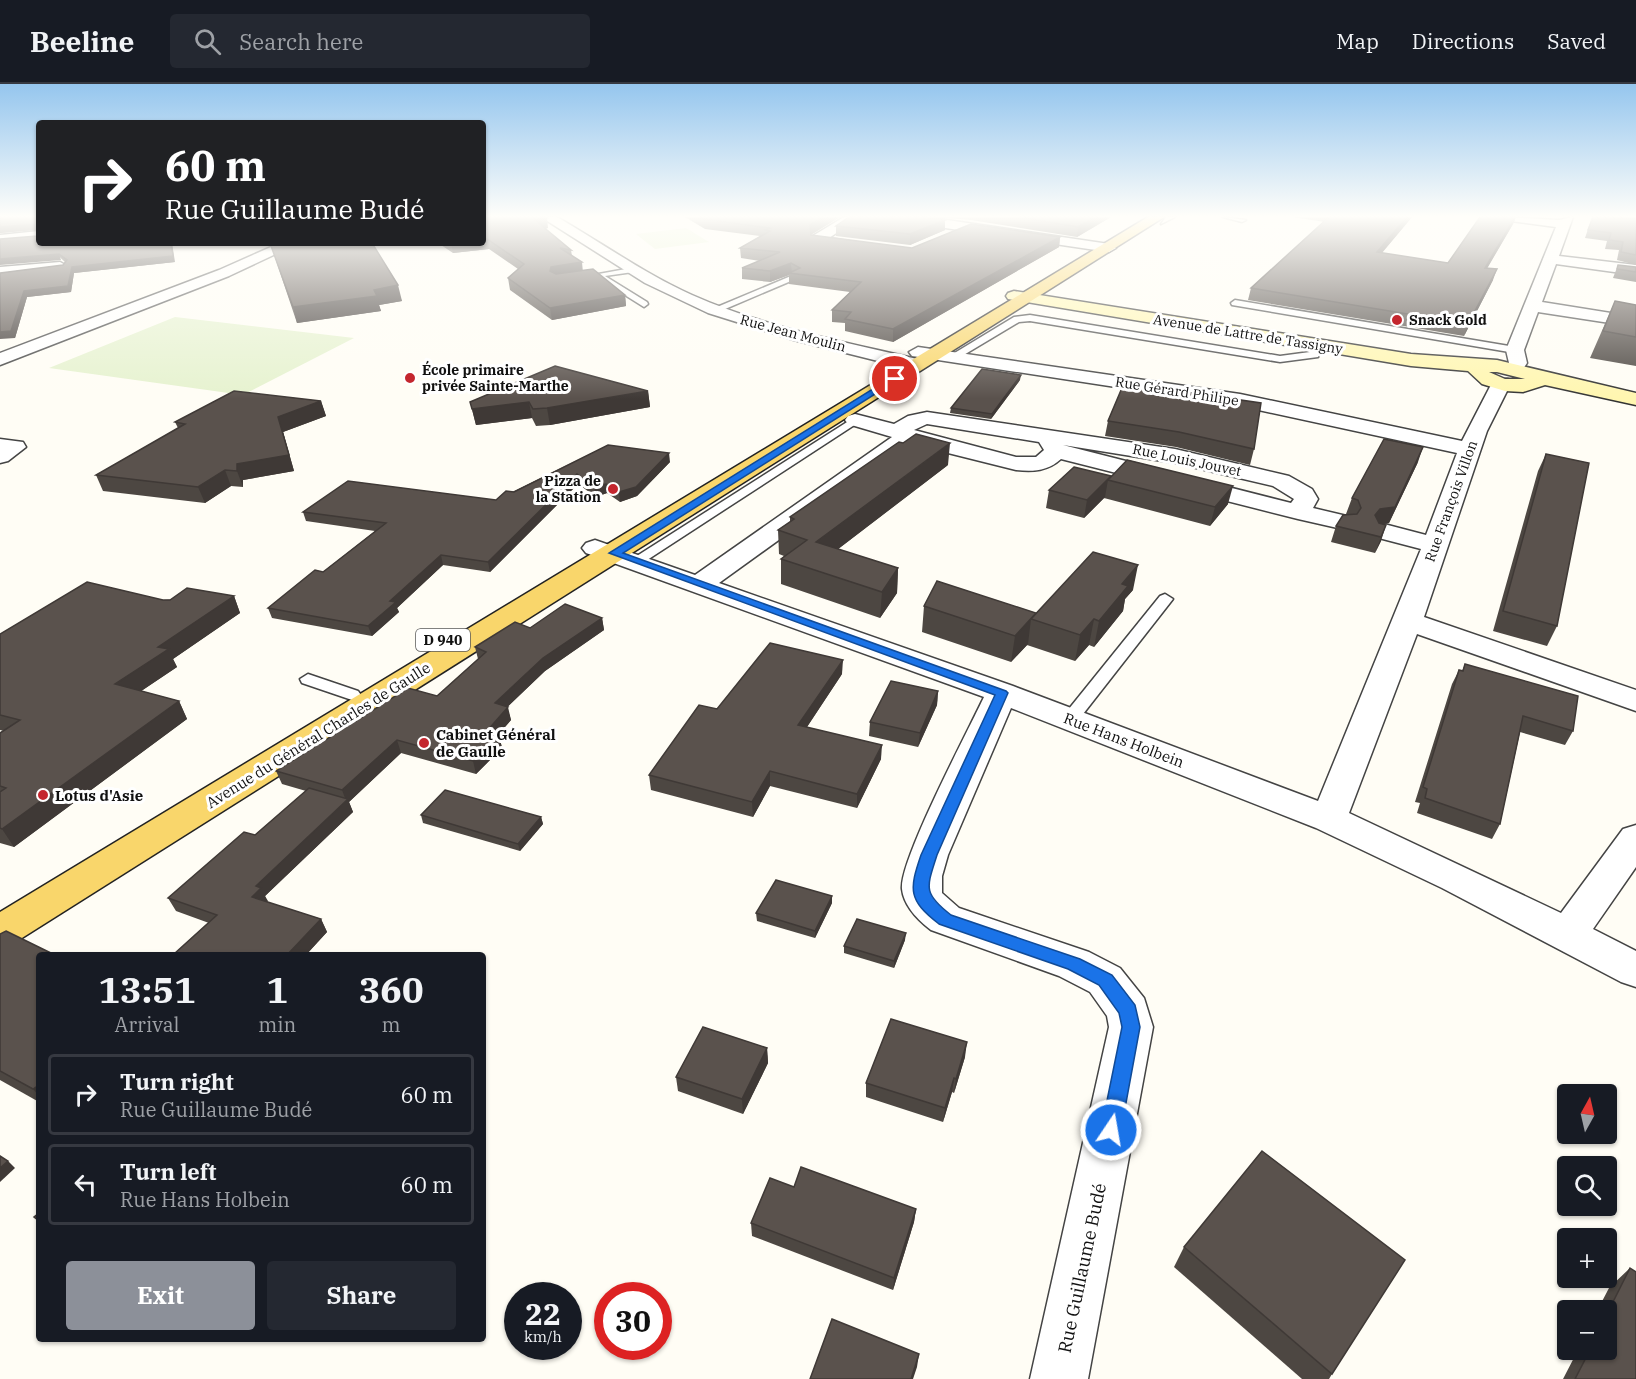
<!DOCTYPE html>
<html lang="en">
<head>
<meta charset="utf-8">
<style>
  :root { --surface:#171b24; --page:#242831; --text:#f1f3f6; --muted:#9ea1a6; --line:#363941; --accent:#8c9099 }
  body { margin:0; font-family:"IBM Plex Serif",serif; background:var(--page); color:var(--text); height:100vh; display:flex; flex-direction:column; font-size:22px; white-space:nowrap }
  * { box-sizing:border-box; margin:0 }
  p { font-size:20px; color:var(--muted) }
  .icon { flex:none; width:33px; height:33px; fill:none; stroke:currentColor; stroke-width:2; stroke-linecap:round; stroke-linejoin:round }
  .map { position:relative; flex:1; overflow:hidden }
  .panel { position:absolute; left:36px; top:868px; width:450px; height:390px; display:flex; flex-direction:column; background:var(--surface); border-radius:6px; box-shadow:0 2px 4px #0004 }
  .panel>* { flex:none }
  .banner { position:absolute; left:36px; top:36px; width:450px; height:126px; border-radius:6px; box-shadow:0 2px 4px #0004; background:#202124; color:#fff; overflow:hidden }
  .needle { width:39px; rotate:8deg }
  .fabs { position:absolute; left:1557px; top:1000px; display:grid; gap:12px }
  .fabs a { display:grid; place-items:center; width:60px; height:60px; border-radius:6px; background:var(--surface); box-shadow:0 2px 4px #0004; font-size:30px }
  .speed { position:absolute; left:504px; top:1198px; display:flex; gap:12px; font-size:30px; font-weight:700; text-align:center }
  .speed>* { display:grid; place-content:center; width:78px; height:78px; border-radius:50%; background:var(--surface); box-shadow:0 2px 4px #0004; line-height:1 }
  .speed small { font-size:15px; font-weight:400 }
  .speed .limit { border:9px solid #d22; background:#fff; color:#111 }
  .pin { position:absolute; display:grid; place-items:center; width:51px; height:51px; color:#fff; margin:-26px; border:3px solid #fff; border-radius:50%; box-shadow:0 2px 6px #0007 }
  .me { position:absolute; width:66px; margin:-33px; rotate:12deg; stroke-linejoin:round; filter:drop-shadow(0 0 4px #0008) }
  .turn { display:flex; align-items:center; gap:21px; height:126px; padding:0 30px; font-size:27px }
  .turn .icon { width:78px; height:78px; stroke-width:2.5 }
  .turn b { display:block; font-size:42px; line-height:51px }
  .eta { display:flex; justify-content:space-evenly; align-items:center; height:102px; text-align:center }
  .eta b { font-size:36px; font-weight:700; line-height:42px }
  .action { display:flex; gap:12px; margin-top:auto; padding:12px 30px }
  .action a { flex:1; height:69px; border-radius:6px; background:var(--accent); color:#fff; font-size:24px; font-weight:700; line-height:69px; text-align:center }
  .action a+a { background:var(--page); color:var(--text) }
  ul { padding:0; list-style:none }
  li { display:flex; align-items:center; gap:18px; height:81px; margin:0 12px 9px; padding:0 18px; border:3px solid var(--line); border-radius:6px }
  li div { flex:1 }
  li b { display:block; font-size:22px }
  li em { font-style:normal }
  header { display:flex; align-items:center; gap:36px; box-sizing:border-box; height:84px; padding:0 30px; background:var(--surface); border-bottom:2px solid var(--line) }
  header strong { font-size:28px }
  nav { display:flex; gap:33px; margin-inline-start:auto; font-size:21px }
  .search { width:420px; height:54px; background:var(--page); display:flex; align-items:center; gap:15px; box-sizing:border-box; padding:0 21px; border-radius:6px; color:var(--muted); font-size:22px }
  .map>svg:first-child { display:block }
  .pitch { fill:#e6f2cf }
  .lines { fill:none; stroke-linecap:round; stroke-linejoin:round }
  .lane-casing { stroke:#444; stroke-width:3 }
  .street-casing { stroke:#444; stroke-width:3 }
  .secondary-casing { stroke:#333; stroke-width:3 }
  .primary-casing { stroke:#222; stroke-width:3 }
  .lane { fill:#fff; fill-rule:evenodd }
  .street { fill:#fff; fill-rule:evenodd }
  .secondary { fill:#fff6b0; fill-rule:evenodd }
  .primary { fill:#f9d66b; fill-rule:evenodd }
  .wall { fill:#4d4742 }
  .shaded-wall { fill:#3f3936 }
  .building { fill:#5a524d; stroke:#3f3936; stroke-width:1.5 }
  .route { fill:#1a73e8; stroke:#114b97; stroke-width:1.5 }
  .poi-dot { fill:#c4262e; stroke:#fff; stroke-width:2 }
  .labels { text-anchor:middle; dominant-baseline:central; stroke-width:6; stroke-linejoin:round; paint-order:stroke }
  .far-poi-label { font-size:14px; font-weight:bold; fill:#111; stroke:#fff; text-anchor:start }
  .far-street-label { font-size:14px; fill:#111; stroke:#fff }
  .shield { fill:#fff; stroke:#585858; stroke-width:1.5 }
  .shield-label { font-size:14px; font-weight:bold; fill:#111 }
  .poi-label { font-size:15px; font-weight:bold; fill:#111; stroke:#fff; text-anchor:start }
  .street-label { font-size:15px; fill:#111; stroke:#fff }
  .near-street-label { font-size:18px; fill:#111; stroke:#fff }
</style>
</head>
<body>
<header>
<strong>Beeline</strong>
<div class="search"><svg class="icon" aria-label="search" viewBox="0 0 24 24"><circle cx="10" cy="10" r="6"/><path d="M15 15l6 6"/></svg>Search here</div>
<nav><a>Map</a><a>Directions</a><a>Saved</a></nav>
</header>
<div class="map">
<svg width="1636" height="1295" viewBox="0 0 1636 1295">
  <rect width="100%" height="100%" fill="#fffdf5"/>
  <g class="pitch">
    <path d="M686,144L709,158L655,165L636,150Z"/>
    <path d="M175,233L354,254L243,311L49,284Z"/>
  </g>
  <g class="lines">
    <g class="lane-casing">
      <g id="lane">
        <path d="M1166,133H1175L1161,140Z"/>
        <path d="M1223,133L1246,136L1242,138Z"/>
        <path d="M637,183L640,187L605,192L647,218L648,220L644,223L593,191Z"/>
        <path d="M791,192L798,194L718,228L710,226Z"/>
        <path d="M1235,216L1515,263L1520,266L1515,269L1232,221L1231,219Z"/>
        <path d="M1030,231L1280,272L1310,268L1316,259L1324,261L1318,273L1280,278L1030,237L1019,238L957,275L948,273L1014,233Z"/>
        <path d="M855,333L861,336L859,338L641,480H631L629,477Z"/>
        <path d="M1165,510L1173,515L1076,639H1064L1061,635L1064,631L1160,512Z"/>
        <path d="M308,590L358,607L361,611L352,616L302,599L300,595Z"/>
      </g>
    </g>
    <g class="street-casing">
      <g id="street">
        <path d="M541,133H557C602,159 645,190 692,211C766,244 846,258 925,277L927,281L918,287L794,256L708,229L645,199Z"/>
        <path d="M844,133H860L829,154L860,159V165L811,159V153Z"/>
        <path d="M892,133H927L1109,160L1116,164L1109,168L898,137Z"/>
        <path d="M1505,133L1559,136L1573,133L1559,172L1636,181V191L1556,180L1542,218L1636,233V243L1538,228L1524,266L1527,279L1521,288H1507L1505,284L1509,279L1506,266L1556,143L1511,137Z"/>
        <path d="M39,147V155L0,159V151Z"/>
        <path d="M280,159H299L229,192L0,281V269L219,186Z"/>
        <path d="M60,178L67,182L65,185L0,193V183Z"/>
        <path d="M918,263L1240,310L1462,357L1494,295H1508L1511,299L1487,347L1424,533L1636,606V627L1417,550L1349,729L1561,829L1623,745L1636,741V783L1593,845L1636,867V903L1621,898L1442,804L1316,744L1011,624L948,771L942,792V809L959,824L1089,868L1120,884L1144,914L1153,943L1088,1295H1030L1109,943L1107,932L1090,908L1059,892L931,846C918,836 904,822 902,805C899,777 968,647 984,613L586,469L582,464L586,459L595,456L695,491L892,353L848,340L845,336L848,332L855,330L894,340L908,332L927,328L1175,365L1289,392L1312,405L1318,415L1313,424L1351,433L1354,438L1351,443L1342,445L1298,435L1061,375C1048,387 1033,388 1016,386L912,360L719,499L1013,602L1318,717L1421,465L1375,453L1371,448L1375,443L1384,440L1426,451L1457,369L1240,322L912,272L909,268ZM927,340L1039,358L1044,366L1036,373H1016L914,346ZM1063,361L1175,379L1273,402L1294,415L1291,419Z"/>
        <path d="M0,355L23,358L26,363L8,377L0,379Z"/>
      </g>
    </g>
    <g class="secondary-casing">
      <path id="secondary" d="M1014,207L1411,270L1497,276L1636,309V321L1545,301L1523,308L1505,307L1482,300L1468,287L1411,282L1008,215L1006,212L1008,209ZM1489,288H1497L1525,295H1505Z"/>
    </g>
    <g class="primary-casing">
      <path id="primary" d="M1148,133H1164L14,859L0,864V828Z"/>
    </g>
    <use href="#lane" class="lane"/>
    <use href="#street" class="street"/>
    <use href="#secondary" class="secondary"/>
    <use href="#primary" class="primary"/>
  </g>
  <g class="wall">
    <path d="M0,133L175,178L74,189L71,208L27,213L15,254L0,189L63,181L65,178L37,152L38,146L0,149Z"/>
    <path d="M483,133L548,144L545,145L571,166L572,172L583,187L625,211L626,222L552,236L510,206L508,194L518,185L489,165L453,169L438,159H483Z"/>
    <path d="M685,133H840L811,151L912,164L1060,153L1059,163L893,258L845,247V239L832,238V226L850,208L789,200V191L770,198L742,195V184L760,177L741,174L740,164L760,152L705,145Z"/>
    <path d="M934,133H1111L1077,153L971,136Z"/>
    <path d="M1292,133H1412L1382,169L1448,179L1480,133H1516L1513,140L1487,184L1493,196L1464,252L1248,216L1251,204L1325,138Z"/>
    <path d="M1592,133L1636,134V181L1617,176L1619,166L1605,165L1607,157L1585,154Z"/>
    <path d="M836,142L945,146L910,161L836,152Z"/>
    <path d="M270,159H372L402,217L379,221L381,227L297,239Z"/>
    <path d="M1618,181L1636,183V198L1613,194Z"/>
    <path d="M1615,217L1636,221V282L1590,274Z"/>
    <path d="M1020,296L991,335L950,329L951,324Z"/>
    <path d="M1124,299L1254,365L1250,381L1176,363L1105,352L1108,337Z"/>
    <path d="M648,307L650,323L550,341L536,342L532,334L476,341L470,318Z"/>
    <path d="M321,317L326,332L283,348L294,387L243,396V403L231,402L205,419L103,407L96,391L178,344L175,338Z"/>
    <path d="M608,361L670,378L637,412L620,418L607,409L596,413L578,400L490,488L443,481L397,524L399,528L372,552L272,534L268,524L323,488L375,447L306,437L303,428L496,416Z"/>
    <path d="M1546,370L1557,542L1547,562L1493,547L1538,387Z"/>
    <path d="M1418,378L1389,439L1383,440L1381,457L1375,469L1331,458L1336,442L1348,430H1346L1352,414Z"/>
    <path d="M948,381L838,465L898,484L897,509L880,534L781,500V475L784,472L779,470L778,446L790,438V433Z"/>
    <path d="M1111,392L1228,420L1210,442L1104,414L1105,413L1084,434L1046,424L1049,406Z"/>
    <path d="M1133,506L1125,515L1123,527L1094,563L1089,561L1075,577L1027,561L1028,560L1011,578L922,548L924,522L1036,529Z"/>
    <path d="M234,512L240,529L173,575L177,583L141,607L179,617L187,635L14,763L0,759V649L4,647L0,646V550L163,516Z"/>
    <path d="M602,534L604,546L545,587L507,623L511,636L498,651H499L502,664L476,690L401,669L349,718L353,728L265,812L267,818L321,835L327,848L305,872H176L174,870L209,839L176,827L168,814L255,751L306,707L282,700L276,687L437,612L478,575L475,563L530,544Z"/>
    <path d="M1465,580L1573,647L1565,661L1520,648L1500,740L1492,755L1417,729L1420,719L1415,718L1452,600L1459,586L1462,587Z"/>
    <path d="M842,590L807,643L881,675L857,724L770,702L753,733L651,706L649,691L717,625Z"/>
    <path d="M938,607L937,621L918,663L869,652L870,638Z"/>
    <path d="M421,731L541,733L543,740L520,767L423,739Z"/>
    <path d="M832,819L815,854L757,837L756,829Z"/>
    <path d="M0,850L39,872V1018L0,996Z"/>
    <path d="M905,856L894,884L844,869V862Z"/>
    <path d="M767,964L768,979L743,1030L678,1007L676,993Z"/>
    <path d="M965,973L954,1009L952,1008L943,1038L866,1013V999Z"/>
    <path d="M794,1103L916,1125L914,1138L893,1206L752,1152L751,1139Z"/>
    <path d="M1184,1163L1332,1290L1329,1295H1302L1174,1183Z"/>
    <path d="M1630,1184L1636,1295H1563L1578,1266H1606V1227H1597L1609,1204Z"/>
  </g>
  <g class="shaded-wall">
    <path d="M823,133H840L810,151V141Z"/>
    <path d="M1095,133H1111L1077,153L1078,143Z"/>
    <path d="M1407,133H1412L1373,179L1377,168Z"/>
    <path d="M1515,133H1516L1513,140L1481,195L1485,184Z"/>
    <path d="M547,134L548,144L536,146L535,136Z"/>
    <path d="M945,136V146L910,161V150Z"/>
    <path d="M38,140L39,145L0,149V143Z"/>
    <path d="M1060,153L1059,163L893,258V245Z"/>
    <path d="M483,155H487L489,165L453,169L451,159H483Z"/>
    <path d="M172,159L175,178L74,189L71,208L27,213L15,254L0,255V248L24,207L72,183Z"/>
    <path d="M59,170L61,176L0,181V175Z"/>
    <path d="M582,178L583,189L552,198L550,187L551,183Z"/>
    <path d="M791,179L792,190L789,189V191L770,198V187Z"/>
    <path d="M1497,185L1493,196L1464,252L1468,240Z"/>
    <path d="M398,201L402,217L379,221L381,227L297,239L293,223Z"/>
    <path d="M625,211L626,222L552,236L550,224Z"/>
    <path d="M1021,291L1020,296L991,335L992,330Z"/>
    <path d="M648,307L650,323L550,341L547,324Z"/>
    <path d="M321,317L326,332L283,348L294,387L243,396V403L237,387V380L278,333Z"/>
    <path d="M529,318L532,334L476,341L472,325Z"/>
    <path d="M950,359L948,381L816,482V458Z"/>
    <path d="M1423,363L1418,378L1389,439L1374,441L1375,431Z"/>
    <path d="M669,369L670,378L637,412L620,418L619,408Z"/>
    <path d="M225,386L231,402L205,419L198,403Z"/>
    <path d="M577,390L578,400L490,488L488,478Z"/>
    <path d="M1111,392L1108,396L1105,413L1084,434L1087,416Z"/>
    <path d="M606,400L607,409L596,413L594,403Z"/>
    <path d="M1233,402L1228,420L1210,442L1215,423Z"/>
    <path d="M1386,441L1381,457L1375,469L1381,453Z"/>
    <path d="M441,471L443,481L397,524L399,528L372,552L368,542L390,517Z"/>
    <path d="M1138,481L1133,506L1125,515L1123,527L1094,563L1099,537L1122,500Z"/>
    <path d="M898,484L897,509L880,534L882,508Z"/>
    <path d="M234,512L240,529L173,575L177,583L125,618L115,600L158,563Z"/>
    <path d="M1036,529L1031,535L1028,560L1011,578L1015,552Z"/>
    <path d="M602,534L604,546L545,587L498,632L495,619L543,574Z"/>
    <path d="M1094,535L1089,561L1075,577L1080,551Z"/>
    <path d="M843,576L842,590L799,655L798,641Z"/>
    <path d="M938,607L937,621L918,663L920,649Z"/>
    <path d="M179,617L187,635L14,763L2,745Z"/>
    <path d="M508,623L511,636L490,660L499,651L502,664L476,690L473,677L486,648Z"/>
    <path d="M397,656L401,669L349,718L353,728L265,812L268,817L259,826L252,813L256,802L346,717L342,706Z"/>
    <path d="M882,661L881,675L857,724V710Z"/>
    <path d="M770,687V702L753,733L752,718Z"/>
    <path d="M541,733L543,740L520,767L518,760Z"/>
    <path d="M832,812V819L815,854V847Z"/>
    <path d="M321,835L327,848L305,872H286Z"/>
    <path d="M906,849L905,856L894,884V877Z"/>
    <path d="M967,958L965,973L954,1009L956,995Z"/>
    <path d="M767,964L768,979L743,1030L742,1015Z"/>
    <path d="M954,994L952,1008L943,1038L945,1024Z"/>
    <path d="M39,1001V1012L33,1005Z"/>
    <path d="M8,1077L15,1084L0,1098V1084Z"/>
    <path d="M916,1125L914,1138L893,1206L894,1194Z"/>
    <path d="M919,1270L917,1283L913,1295H911Z"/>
  </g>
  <g class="building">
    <path d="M0,133H39V159H171L173,172L72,183L68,202L24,207L11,247L0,248V189L63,181L67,176L59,170L0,175V155L37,152L38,140L0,143Z"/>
    <path d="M483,133H545L547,134L535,136L571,166L560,164L582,178L551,183L550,187L556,190L593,185L625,211L550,224L508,194L524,180L487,155H483Z"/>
    <path d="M702,133H823L810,141L811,151L912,164L971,140L1060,153L893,245L845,235L851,228L832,226L861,198L789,189L800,184L791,179L770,187L742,184L780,168L740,164L770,147L765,146L770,144L704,135Z"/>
    <path d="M849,133H926L945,136L910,150L836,142Z"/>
    <path d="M1019,133H1095L1078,143Z"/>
    <path d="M1329,133H1407L1377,168L1448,179L1480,133H1515L1485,184L1497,185L1468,240L1251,204Z"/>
    <path d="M1593,133L1636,134V171L1621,168L1623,158L1609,156L1611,149L1588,146Z"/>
    <path d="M270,159H372L398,201L374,206L377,212L293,223Z"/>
    <path d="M1618,181L1636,183V188L1617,185Z"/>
    <path d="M1615,217L1636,221V253L1603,247Z"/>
    <path d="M555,282L648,307L547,324L533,325L529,318L472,325L470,318Z"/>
    <path d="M982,285L1021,291L992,330L951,324Z"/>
    <path d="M1124,299L1261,319L1254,365L1179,348L1108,337Z"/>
    <path d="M234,307L321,317L278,333L289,371L237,380V387L225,386L198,403L96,391L185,340L175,338Z"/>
    <path d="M916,350L950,359L816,458L898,484L882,508L781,475L807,456L778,446L794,435L790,433L899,358L903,359Z"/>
    <path d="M1384,355L1423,363L1395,423L1380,425L1375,431L1379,439L1386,441L1381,453L1336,442L1343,431L1357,430L1361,424L1358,416L1352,414Z"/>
    <path d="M608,361L669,369L636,403L619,408L606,400L594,403L577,390L488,478L441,471L390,517L396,518L368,542L268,524L315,486L323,488L386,439L303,428L348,397L496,416L506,407L514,408Z"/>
    <path d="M1546,370L1589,379L1557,542L1503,527Z"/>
    <path d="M1127,376L1233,402L1215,423L1108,396Z"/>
    <path d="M1074,383L1111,392L1087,416L1049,406Z"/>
    <path d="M1093,468L1138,481L1122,500L1128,502L1099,537L1094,535L1080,551L1031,535Z"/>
    <path d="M937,497L1036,529L1015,552L924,522Z"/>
    <path d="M87,498L163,516H170L187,504L234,512L158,563L169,565L115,600L179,617L2,745L0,744V708L6,704L0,702V649L20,636L0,631V550Z"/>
    <path d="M565,520L602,534L543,574L495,619L508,623L486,648L499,651L473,677L397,656L342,706L276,687L408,604L437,612L486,568L475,563L515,538L530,544Z"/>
    <path d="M770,559L843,576L798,641L882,661L857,710L770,687L752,718L649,691L699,621L717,625Z"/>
    <path d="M1465,580L1578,612L1573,647L1523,632L1500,740L1425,714L1427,705L1423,703L1459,586L1463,587Z"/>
    <path d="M891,597L938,607L920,649L870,638Z"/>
    <path d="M309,704L348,715L256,802L261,804L252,813L321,835L286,872H179L174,870L217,831L168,814L244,748L255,751Z"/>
    <path d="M445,706L541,733L518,760L421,731Z"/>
    <path d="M776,796L832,812L815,847L756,829Z"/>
    <path d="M857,835L906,849L894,877L844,862Z"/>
    <path d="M6,847L57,872H39V1001L33,1005L0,987V850Z"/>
    <path d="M891,935L967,958L956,995L954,994L945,1024L866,999Z"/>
    <path d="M703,943L767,964L742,1015L676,993Z"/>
    <path d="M1262,1067L1405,1176L1332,1290L1184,1163Z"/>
    <path d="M0,1072L8,1077L0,1084Z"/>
    <path d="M801,1083L916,1125L894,1194L751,1139L770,1094L794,1103Z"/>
    <path d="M39,1129V1137L34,1133Z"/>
    <path d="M1630,1184L1636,1188V1295H1575L1590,1266H1606V1232Z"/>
    <path d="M832,1235L919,1270L911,1295H810Z"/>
  </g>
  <linearGradient id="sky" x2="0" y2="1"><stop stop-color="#95c6ee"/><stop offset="0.42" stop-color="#fffefa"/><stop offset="1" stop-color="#fffefa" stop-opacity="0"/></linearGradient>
  <rect width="1636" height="315" fill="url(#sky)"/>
  <path class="route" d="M892,293L899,295L623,469L1006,607L1008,609L937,771C927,803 922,809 951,831L1080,875L1112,891L1135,921L1140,943L1121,1046L1118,1052L1111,1055L1104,1052L1101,1046L1122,943L1119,929L1099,901L1068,885L939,840C908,816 909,806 921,771L995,611L609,469Z"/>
  <g class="poi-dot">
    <circle cx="1397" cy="236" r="6"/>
    <circle cx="410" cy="294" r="6"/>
    <circle cx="613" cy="405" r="6"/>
    <circle cx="424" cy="659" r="6"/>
    <circle cx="43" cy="711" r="6"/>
  </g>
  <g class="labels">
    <g class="far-poi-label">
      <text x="1409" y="236">Snack Gold</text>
      <text x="422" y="286">École primaire<tspan x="422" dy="16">privée Sainte-Marthe</tspan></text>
      <text x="601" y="397" text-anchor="end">Pizza de<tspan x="601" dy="16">la Station</tspan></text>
    </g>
    <g class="far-street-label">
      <text transform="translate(793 249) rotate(15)">Rue Jean Moulin</text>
      <text transform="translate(1248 250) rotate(9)">Avenue de Lattre de Tassigny</text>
      <text transform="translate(1177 307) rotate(9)">Rue Gérard Philipe</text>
      <text transform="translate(1187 376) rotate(12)">Rue Louis Jouvet</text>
      <text transform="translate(1451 417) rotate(-70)">Rue François Villon</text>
    </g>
    <rect class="shield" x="416" y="545" width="54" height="22" rx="4.5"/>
    <g class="shield-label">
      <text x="443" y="556">D 940</text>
    </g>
    <g class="poi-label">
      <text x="436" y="650">Cabinet Général<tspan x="436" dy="17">de Gaulle</tspan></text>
      <text x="55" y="711">Lotus d'Asie</text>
    </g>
    <g class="street-label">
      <text transform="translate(318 651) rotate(-32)">Avenue du Général Charles de Gaulle</text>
      <text transform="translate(1124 656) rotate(21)">Rue Hans Holbein</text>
    </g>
    <g class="near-street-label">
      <text transform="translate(1082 1184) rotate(-78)">Rue Guillaume Budé</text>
    </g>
  </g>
</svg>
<div class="fabs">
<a><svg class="needle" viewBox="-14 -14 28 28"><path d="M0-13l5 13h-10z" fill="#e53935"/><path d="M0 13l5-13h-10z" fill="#9ea1a6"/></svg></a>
<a><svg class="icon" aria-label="search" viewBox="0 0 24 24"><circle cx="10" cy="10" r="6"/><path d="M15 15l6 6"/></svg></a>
<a>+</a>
<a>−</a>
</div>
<div class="speed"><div>22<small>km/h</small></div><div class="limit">30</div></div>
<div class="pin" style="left:895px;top:295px;background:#d93025"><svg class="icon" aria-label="arrive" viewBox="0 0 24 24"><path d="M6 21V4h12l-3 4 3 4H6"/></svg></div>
<svg class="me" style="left:1111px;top:1046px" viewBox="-20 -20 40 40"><circle r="17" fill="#1a73e8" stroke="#fff" stroke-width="3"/><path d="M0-11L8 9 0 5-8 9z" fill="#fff"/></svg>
<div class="banner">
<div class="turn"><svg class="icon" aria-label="right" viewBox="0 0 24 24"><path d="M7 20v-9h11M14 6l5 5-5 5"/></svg><div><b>60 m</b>Rue Guillaume Budé</div></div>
</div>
<section class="panel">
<div class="eta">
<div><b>13:51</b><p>Arrival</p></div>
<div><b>1</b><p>min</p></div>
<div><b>360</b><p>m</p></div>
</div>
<ul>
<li><svg class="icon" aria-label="right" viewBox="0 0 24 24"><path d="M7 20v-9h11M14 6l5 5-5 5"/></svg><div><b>Turn right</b><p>Rue Guillaume Budé</p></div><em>60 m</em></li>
<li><svg class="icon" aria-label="left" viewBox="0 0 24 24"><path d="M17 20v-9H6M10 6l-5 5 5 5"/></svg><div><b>Turn left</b><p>Rue Hans Holbein</p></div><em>60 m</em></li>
</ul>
<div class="action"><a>Exit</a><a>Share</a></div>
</section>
</div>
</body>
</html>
